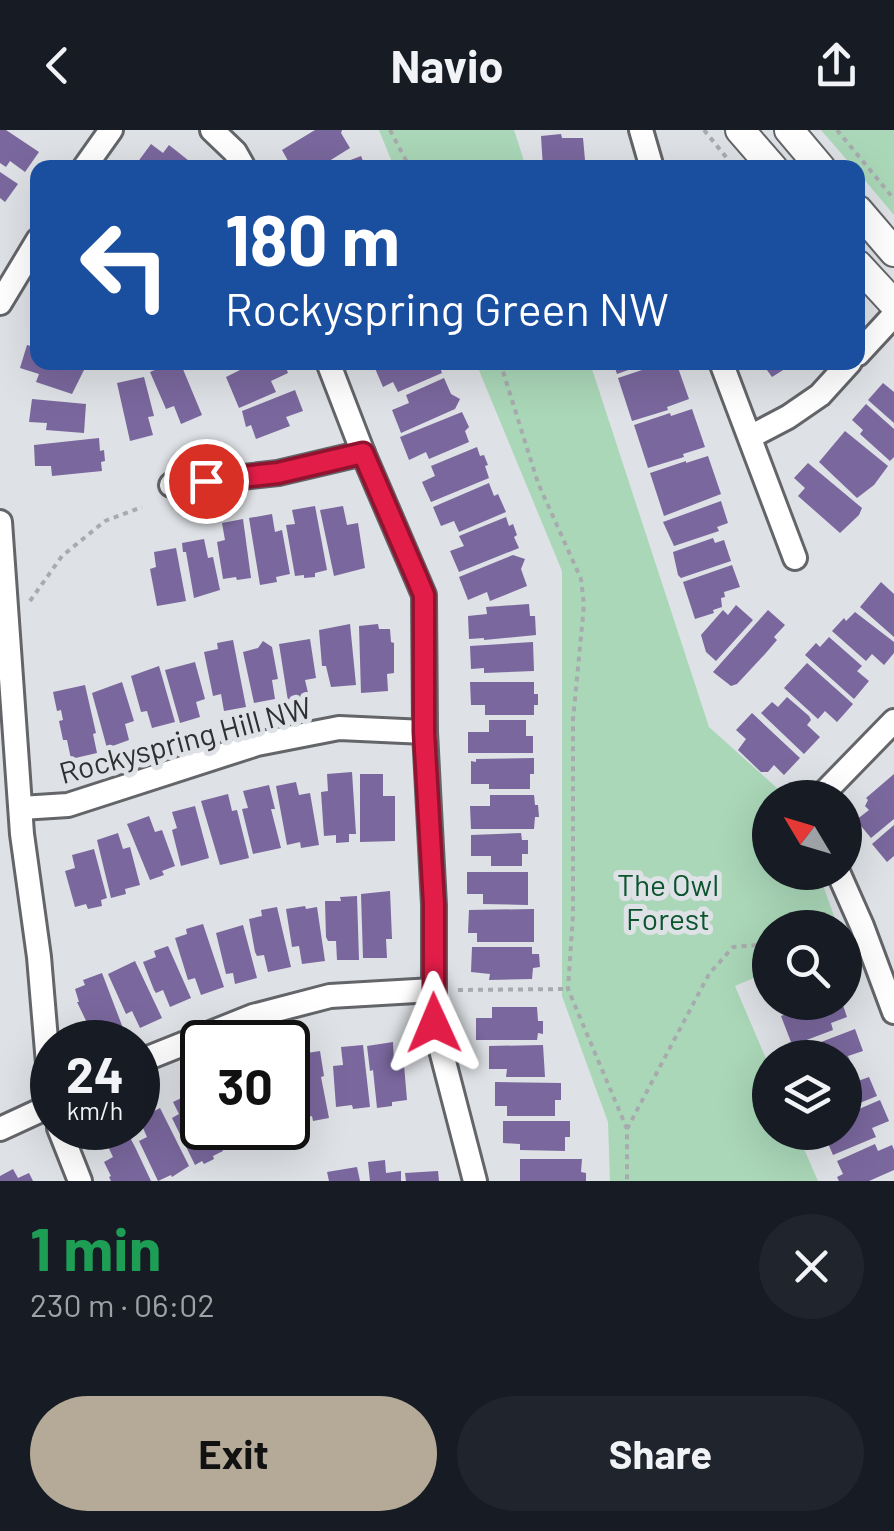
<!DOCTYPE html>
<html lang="en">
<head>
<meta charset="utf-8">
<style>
  :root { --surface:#171b24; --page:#20242c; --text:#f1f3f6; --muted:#9ea1a6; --accent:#b5aa97 }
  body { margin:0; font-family:Barlow,sans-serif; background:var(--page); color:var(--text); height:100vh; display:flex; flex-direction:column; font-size:38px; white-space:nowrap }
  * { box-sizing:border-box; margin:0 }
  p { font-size:32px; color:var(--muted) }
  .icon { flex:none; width:55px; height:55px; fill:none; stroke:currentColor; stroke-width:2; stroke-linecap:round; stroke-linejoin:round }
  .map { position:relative; height:1051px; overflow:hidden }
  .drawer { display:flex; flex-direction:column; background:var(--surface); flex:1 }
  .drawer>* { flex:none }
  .top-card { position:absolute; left:30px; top:30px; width:835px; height:210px; border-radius:20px; box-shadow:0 10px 40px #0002; background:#1a4fa0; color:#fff; overflow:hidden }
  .needle { width:65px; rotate:308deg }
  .controls { position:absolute; left:752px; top:650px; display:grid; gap:20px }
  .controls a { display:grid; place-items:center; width:110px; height:110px; border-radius:50%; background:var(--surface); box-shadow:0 10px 40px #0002; font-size:50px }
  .speed { position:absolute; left:30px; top:890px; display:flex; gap:20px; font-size:50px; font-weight:700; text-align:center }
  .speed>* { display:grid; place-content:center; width:130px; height:130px; border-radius:50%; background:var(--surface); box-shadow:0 10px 40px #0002; line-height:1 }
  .speed small { font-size:25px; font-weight:400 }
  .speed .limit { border:5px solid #111; border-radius:15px; background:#fff; color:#111 }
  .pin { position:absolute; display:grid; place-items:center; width:85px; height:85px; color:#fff; margin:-42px; border:5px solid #fff; border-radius:50%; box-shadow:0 2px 10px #0007 }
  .me { position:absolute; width:110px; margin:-55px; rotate:359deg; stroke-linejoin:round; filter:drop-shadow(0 0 8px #0008) }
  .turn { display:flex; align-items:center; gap:35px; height:210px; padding:0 30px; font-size:45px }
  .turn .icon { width:130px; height:130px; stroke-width:2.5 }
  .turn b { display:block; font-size:70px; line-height:85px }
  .round { display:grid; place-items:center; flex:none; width:105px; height:105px; border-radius:52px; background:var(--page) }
  .head { display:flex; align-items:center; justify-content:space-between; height:170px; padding:0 30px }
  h1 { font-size:60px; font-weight:700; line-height:75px; color:#1e9e55 }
  .action { display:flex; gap:20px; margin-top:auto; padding:20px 30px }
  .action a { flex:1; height:115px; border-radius:60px; background:var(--accent); color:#111; font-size:40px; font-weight:700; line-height:115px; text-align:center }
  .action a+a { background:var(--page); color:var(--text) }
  header { display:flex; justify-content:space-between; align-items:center; height:130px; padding:0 30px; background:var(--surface); font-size:45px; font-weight:700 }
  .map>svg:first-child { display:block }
  .green { fill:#aad7b8 }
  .building { fill:#7a679d }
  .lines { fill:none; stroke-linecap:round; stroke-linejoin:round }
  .minor-casing { stroke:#636569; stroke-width:28 }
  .tertiary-casing { stroke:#636569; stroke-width:32 }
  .path { stroke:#a8abae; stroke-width:4; stroke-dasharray:5 5; stroke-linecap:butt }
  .minor { stroke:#fff; stroke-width:22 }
  .tertiary { stroke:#fff; stroke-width:28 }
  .route-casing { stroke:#92132f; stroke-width:25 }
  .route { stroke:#e11d48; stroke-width:18 }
  .labels { text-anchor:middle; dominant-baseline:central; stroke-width:10; stroke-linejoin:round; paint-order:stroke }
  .street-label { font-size:30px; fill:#2f3031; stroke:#dee1e5 }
  .park-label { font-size:30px; fill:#0b542e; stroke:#dee1e5 }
</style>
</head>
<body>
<header><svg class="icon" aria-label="back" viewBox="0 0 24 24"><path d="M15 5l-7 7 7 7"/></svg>Navio<svg class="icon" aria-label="share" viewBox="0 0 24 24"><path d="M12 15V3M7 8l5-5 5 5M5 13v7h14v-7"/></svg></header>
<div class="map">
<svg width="894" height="1051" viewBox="0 0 894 1051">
  <rect width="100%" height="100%" fill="#dee1e5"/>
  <g class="green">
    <path d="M379,0H514L526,37H394Z"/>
    <path d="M821,0H894V85L858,42V38L853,37Z"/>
    <path d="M476,233H590L709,597L787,667L770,668V742L813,743L824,758L838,797L770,798V841L735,856L770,938V1002L797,1003L818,1051H610L608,992L562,866V441Z"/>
  </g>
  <g class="building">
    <path d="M0,0H6L39,22L25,42L10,31L6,37L0,33Z"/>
    <path d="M315,0H342L341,3L350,18L318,38L312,31L300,38H292L282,20Z"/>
    <path d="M561,4L562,8H583L585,30H589V38H543L541,6Z"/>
    <path d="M151,14L163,23L169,15L198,38H144L137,33Z"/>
    <path d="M361,26L366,38H332V37Z"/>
    <path d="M0,42L18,54L5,72L0,68Z"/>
    <path d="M27,215L38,218V232H82L80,238L84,240L72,264L36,252L39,244L20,238Z"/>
    <path d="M163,232H180L202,285L181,294L174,276L166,279L150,242L164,236Z"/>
    <path d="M256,232H284L288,243L271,251L276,262L239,278L226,247Z"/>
    <path d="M382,232H438L442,243L398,262L393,252L383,257L374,236Z"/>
    <path d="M613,232H648V233L617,244Z"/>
    <path d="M676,232L689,269L667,277L668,280L632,291L618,248L654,236L655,238Z"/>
    <path d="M755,232H790L791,235L772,247L764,236L760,240Z"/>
    <path d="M144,247L154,286L148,287L153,305L130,311L117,253Z"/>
    <path d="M444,248L451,264L460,269L455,279L401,303L392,280L409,273L406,265Z"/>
    <path d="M883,253L894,262V293L868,270Z"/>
    <path d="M295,260L303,281L286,287L290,296L256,309L251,295L246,297L242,281Z"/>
    <path d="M32,269L86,274L84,303L46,300L47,293L29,292Z"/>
    <path d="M866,274L894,299V327L890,331L860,304L863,300L852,290Z"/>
    <path d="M692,279L705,317L683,324L684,327L648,338L634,295L670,283L671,286Z"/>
    <path d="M462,282L469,297L465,301L469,312L429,329L426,322L409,330L400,307Z"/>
    <path d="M845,301L888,336L874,355L857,368L819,332Z"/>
    <path d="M99,308L100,321L104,320L105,331L101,332L102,341L52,346L51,336H35L34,315Z"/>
    <path d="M477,317L480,326L484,325L488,335L485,336L489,348L431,372L422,352L435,346L431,336Z"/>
    <path d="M708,326L721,364L664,386L650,343L686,331V333Z"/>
    <path d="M808,333L862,378L859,385L840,403L798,366L805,358L794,348Z"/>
    <path d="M489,353L494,366L498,364L506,382L459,402L454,391L441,396L433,377Z"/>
    <path d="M721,371L728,393L717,397L719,401L674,416L663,392Z"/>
    <path d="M315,376L327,440L315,443V447L304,448V445L295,446L286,395L295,394L292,380Z"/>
    <path d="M343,376L347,395L358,393L365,438L334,446L320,380Z"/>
    <path d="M272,384L275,402L282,400L290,444L276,447L277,452L260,455L249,388Z"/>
    <path d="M506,387L509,396L513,394L517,405L514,407L519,418L459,442L450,421L464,416L459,406Z"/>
    <path d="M243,389L251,448L237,450L236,447L223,449L217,412L225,410L222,393Z"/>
    <path d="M713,408L715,413L724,410L731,431L681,448L678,445L673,422Z"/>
    <path d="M204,409L208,428L213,427L220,460L194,468L186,422H183L182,413Z"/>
    <path d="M176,418L186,471L157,476L150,439L156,437L154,422Z"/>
    <path d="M513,425L525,429L521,439L527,456L490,471L487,462L468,470L459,447Z"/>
    <path d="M732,435L740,457L724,462L725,467L721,468L722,477L713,480L714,483L695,489L683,452Z"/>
    <path d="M881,452L894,464V507L860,477Z"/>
    <path d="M529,474L530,486H535L536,505L484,510V508L469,509L468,486L487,484L486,477Z"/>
    <path d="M736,475L753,490L716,531L706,522L701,505L723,480L728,485Z"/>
    <path d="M768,480L785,495L774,507L777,510L765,524L737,554L731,556L713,542Z"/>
    <path d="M855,482L894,512V523L884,535L872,524L866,531L832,501L844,488L846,491Z"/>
    <path d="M350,494L356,555L331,557L326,536H322L319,500Z"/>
    <path d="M378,494L379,499H390L391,512L394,513V543L387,544L388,561L361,563L359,496Z"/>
    <path d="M829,507L862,536L857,541L869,551L854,569L805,525L816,513L820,517Z"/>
    <path d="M310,509L316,548L305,550L309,567L288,571L279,514Z"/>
    <path d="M233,510L246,577L224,581L221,564L213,566L204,522L218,519L217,513Z"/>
    <path d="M263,511L272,517L278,549L272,550L275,569L254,573L243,522L258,518Z"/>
    <path d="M533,512L534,541L484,543V538L471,539L470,516Z"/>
    <path d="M195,532L205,569L196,572L200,587L180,593L165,540Z"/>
    <path d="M807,533L853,574L837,592L825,581L818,589L784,558Z"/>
    <path d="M159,536L175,592L152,598L147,581L141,582L131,546Z"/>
    <path d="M122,552L134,591L125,594L129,610L107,618L92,563Z"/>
    <path d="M470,552H534V564H538V575H534V585H485V575H471Z"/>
    <path d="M85,555L96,603L93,604L97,623L71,629L67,610H63L59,591L63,590L61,580L57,581L53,562Z"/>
    <path d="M787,567L809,586L811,590L807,595L820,607L804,624L761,583L772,572L778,577Z"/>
    <path d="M752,583L800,628L784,645L774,635L768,642H761L738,620L746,609L736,600Z"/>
    <path d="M489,590H526V606H533V623H468V602H489Z"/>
    <path d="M534,628V644H530V659H489V654H471V631L476,632V629Z"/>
    <path d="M352,642L356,704H349V712L336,713V705L324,706L321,662L328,661L327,644Z"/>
    <path d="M360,644H383V666H395V711L360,712Z"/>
    <path d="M894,644V689L871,708L856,690L869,680L865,676L868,670L866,668Z"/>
    <path d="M296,652L299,665L310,663L319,715L301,718L300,712L287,715L276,656Z"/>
    <path d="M269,655L275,679H271L281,718L253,724L242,679L248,678L243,661Z"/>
    <path d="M228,664L232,681L237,680L249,728L220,735L201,671Z"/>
    <path d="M490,665H534L535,675H538L539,687H535L534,699H471L470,676H490Z"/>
    <path d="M195,676L209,728L181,736L172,700L177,698L172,682Z"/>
    <path d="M149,686L155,702L162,700L175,736L162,741L164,745L150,750L127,694Z"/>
    <path d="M894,695V726L887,732L872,714Z"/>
    <path d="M118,703L123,719L130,717L140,755L125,759L126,764L111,768L97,710Z"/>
    <path d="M521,703L522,710H528V724H522V736H491V726H471V705Z"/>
    <path d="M94,719L107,768L101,770L102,776L88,779L86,774L75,777L65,741L75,738L72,725Z"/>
    <path d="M467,742H528V775L483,774V764H467Z"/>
    <path d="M390,761L392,809H386L387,828H363L361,764Z"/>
    <path d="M357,766L359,830H337L336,811H328L326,807L325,771H341L340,767Z"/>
    <path d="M305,776L306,779L317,777L325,831L302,834L299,816L292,817L286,779Z"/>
    <path d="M277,777L291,837L268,842L264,825L257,826L255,822L249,789L262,786L261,780Z"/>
    <path d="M534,779V812H477V803H468L469,780Z"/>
    <path d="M203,794L224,857L201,865L195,848L188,850L175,808L187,804L186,799Z"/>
    <path d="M243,795L257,848L235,854L233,843L226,844L216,803Z"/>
    <path d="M168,816L191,868L170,877L163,860L156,863L154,860L143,832L156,827L154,821Z"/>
    <path d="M472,817H532V824H539L540,837L533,838L532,849L489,850L490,844L471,842Z"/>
    <path d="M135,831L162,888L140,898L132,881L126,884L108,844Z"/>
    <path d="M102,843L126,906L107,912H102L96,897L90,899L77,872H79L75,859L85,855L83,850Z"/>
    <path d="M817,872H842L847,887L831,893L833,900L796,914L791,912L781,886Z"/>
    <path d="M492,877H537L538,891H543V904L538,903L537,910H476V888H492Z"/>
    <path d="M855,899L863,921L848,926L851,933L845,936V928H797L795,922Z"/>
    <path d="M393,912L394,932L403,931L404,935L407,970L392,972V976L377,978L373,940L370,941L367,916Z"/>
    <path d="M363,915L370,977L353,979L352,975L336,977L333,936L343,935L341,917Z"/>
    <path d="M543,915L545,947H506L507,939H489V916Z"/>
    <path d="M320,921L324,946L321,947L329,988L313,991L312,986L298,989L290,945L298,943L294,925Z"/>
    <path d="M853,939L858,951L869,947L877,966L845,979V942Z"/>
    <path d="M495,952L561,953V970H555V986H507V976H495Z"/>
    <path d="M194,962L202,979V998H212L223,1021L213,1026L214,1029L204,1034L202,1031L195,1035L172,988L179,984L173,972Z"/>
    <path d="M880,970L889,991L872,998L876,1007L833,1025L823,1002H845V985Z"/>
    <path d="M160,978L189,1036L172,1047L171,1045L158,1051L139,1011L147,1007L139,989Z"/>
    <path d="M503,991H570V1007H565V1021L520,1020V1014L503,1013Z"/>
    <path d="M125,998L135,1017L151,1051H111L109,1047L111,1046L104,1032L113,1027L104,1008Z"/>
    <path d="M218,998H255L258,1007L247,1012L249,1015L238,1019L237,1016L228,1020Z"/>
    <path d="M875,1014L878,1021L892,1015L894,1020V1040L869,1051H839L837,1047L843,1044L837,1031Z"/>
    <path d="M520,1029H582L581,1042L586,1043V1051H520Z"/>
    <path d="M385,1030L386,1043L401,1041V1051H370L368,1032Z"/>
    <path d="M357,1037L360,1051H329L327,1042Z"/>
    <path d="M13,1039L18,1048L29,1043L33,1051H0V1046Z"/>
    <path d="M438,1041L439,1051H406L405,1043Z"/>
  </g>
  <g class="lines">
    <g class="minor-casing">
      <g id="minor">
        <path d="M212,0L235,22L244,38"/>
        <path d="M641,0L652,38"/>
        <path d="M84,38L111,0"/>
        <path d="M0,173L38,110"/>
        <path d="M858,224L894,185"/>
        <path d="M328,232L363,323L424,465L425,602L434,775V893L475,1051"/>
        <path d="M721,232L795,428"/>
        <path d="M750,307L788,287L820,265L850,232"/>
        <path d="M171,355L278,343L363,323"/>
        <path d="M0,392L22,704L39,827L52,981"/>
        <path d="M819,668L894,591"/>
        <path d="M21,678L68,675L257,614L339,598L425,602"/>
        <path d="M838,742L862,796L894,882"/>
        <path d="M138,932L253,886L330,866L433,860"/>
        <path d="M59,998L80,1051"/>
        <path d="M0,999L52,975"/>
      </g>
    </g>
    <g class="tertiary-casing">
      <g id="tertiary">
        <path d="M740,0L773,38"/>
        <path d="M789,0L821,38"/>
        <path d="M858,80L894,122"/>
        <path d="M858,135L894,174"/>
      </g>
    </g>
    <g class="path">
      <path d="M390,0L410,38"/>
      <path d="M704,0L735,38"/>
      <path d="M837,0L894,69"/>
      <path d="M500,232L538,353L581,449L584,475L573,590V785L568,859L627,999V1051"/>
      <path d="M30,471L62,426L105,391L142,377"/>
      <path d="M458,860L568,859"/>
      <path d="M627,999L709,844L733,817L770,814"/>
    </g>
    <use href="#minor" class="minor"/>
    <use href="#tertiary" class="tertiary"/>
  </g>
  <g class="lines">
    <g class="route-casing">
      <path id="route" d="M206,351L278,343L363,323L416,446L424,465V602L434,774V893"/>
    </g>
    <use href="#route" class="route"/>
  </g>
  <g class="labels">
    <g class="street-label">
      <text transform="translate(185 609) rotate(-15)">Rockyspring Hill NW</text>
    </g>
    <g class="park-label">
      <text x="668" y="754">The Owl<tspan x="668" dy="34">Forest</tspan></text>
    </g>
  </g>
</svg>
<div class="controls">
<a><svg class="needle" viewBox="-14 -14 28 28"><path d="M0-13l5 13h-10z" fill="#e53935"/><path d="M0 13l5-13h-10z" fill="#9ea1a6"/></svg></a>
<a><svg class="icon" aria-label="search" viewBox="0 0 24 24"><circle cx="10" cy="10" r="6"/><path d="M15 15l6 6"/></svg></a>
<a><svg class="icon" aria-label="layers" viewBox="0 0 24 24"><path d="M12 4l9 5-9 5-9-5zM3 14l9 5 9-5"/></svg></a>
</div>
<div class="speed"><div>24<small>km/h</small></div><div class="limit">30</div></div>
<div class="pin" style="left:206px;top:351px;background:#d93025"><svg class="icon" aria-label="arrive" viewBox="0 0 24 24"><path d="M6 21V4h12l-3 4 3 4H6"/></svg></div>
<svg class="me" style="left:434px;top:893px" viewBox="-20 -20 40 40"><path d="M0-17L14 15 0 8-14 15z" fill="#e11d48" stroke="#fff" stroke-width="4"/></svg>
<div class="top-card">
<div class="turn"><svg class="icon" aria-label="left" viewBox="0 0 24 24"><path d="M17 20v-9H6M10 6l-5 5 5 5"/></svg><div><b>180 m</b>Rockyspring Green NW</div></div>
</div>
</div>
<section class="drawer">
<div class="head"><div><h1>1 min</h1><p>230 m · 06:02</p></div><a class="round"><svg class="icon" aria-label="close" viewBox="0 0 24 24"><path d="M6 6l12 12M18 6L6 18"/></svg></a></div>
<div class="action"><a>Exit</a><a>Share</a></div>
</section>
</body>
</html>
